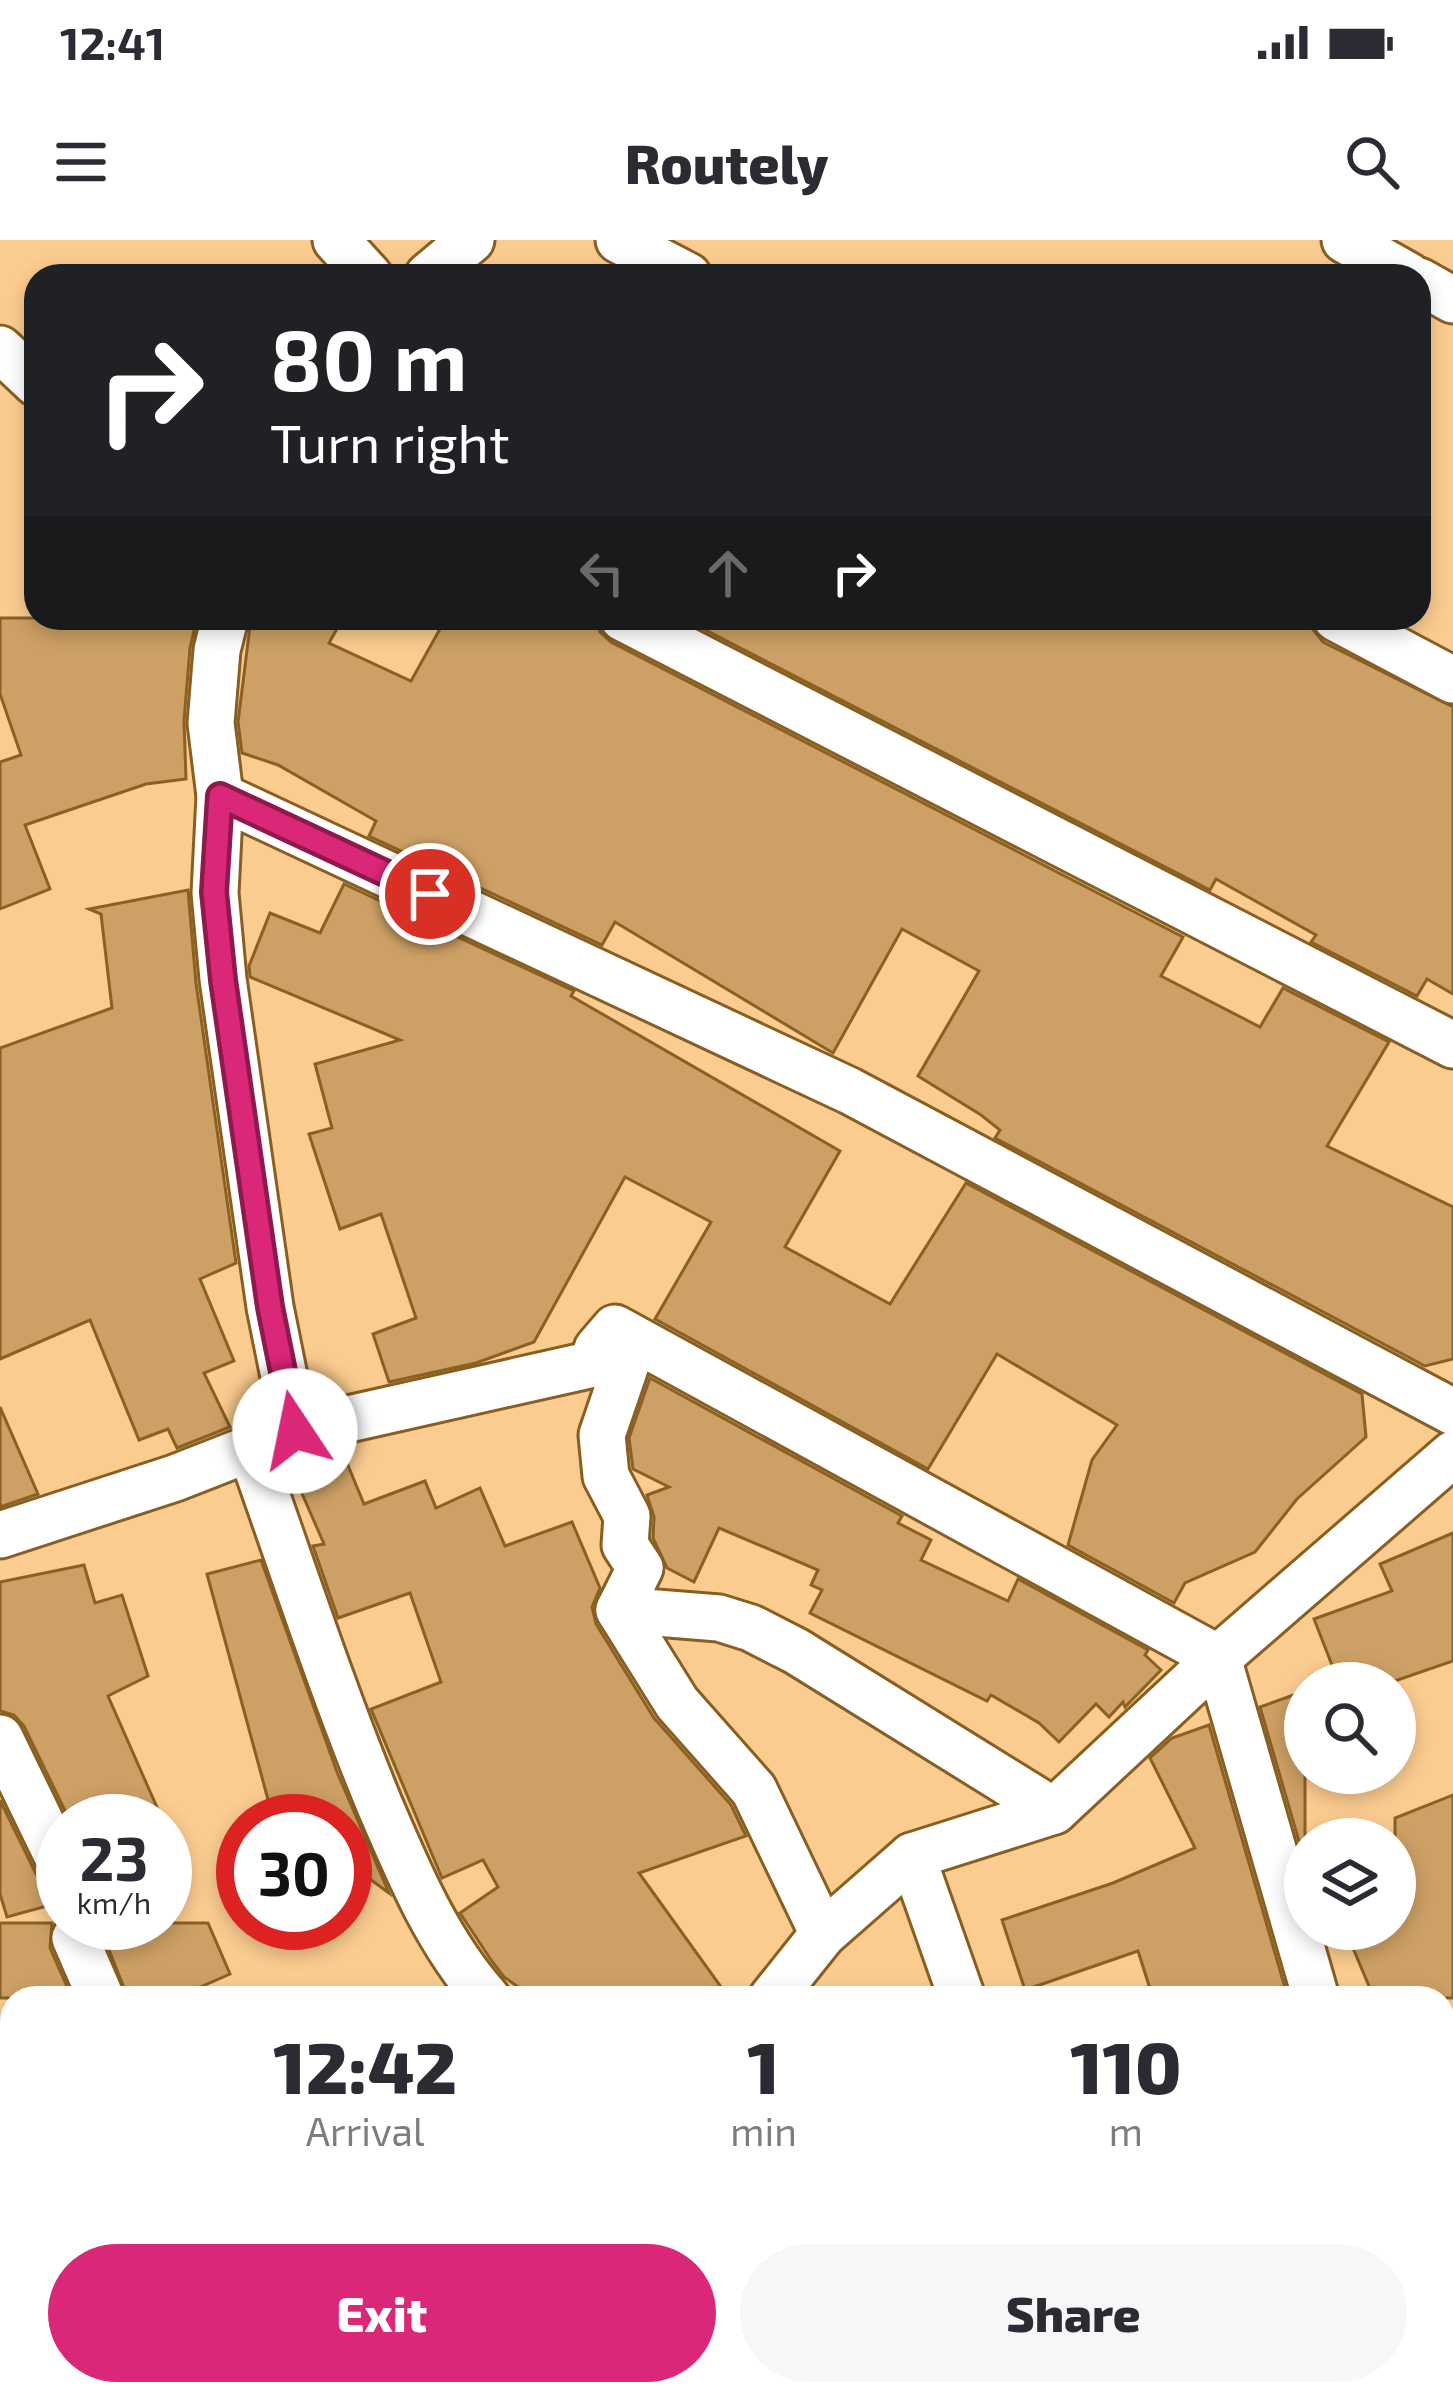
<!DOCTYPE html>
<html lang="en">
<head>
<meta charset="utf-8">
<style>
  :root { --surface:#fff; --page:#f7f7f7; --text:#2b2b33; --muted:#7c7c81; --accent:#db2777 }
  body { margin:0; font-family:"Exo 2",sans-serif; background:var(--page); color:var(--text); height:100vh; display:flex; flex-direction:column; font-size:45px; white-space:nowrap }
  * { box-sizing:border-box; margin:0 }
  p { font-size:39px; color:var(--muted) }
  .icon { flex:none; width:66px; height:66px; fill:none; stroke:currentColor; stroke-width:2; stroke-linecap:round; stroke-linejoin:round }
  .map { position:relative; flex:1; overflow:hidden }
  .details { position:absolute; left:0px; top:1746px; width:1455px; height:420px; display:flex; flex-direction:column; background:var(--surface); border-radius:36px 36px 0 0; box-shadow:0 6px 18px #0003 }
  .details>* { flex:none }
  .hud { position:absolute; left:24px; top:24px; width:1407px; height:366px; border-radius:36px; box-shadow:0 6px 18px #0003; background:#202124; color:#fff; overflow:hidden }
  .buttons { position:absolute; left:1284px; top:1422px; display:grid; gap:24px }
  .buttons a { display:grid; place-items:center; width:132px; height:132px; border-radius:50%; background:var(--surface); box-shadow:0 6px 18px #0003; font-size:60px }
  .speed { position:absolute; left:36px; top:1554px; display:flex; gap:24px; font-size:60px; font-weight:700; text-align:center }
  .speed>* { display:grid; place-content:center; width:156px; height:156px; border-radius:50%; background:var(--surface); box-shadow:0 6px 18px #0003; line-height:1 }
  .speed small { font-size:30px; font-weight:400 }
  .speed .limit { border:18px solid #d22; background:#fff; color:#111 }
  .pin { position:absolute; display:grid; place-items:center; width:102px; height:102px; color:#fff; margin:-51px; border:6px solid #fff; border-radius:50%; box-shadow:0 3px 12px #0007 }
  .me { position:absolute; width:132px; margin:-66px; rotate:349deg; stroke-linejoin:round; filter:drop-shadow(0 0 9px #0008) }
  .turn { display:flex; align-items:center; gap:42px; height:252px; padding:0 48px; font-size:54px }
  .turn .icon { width:156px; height:156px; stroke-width:2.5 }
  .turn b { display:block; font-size:84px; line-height:102px }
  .lanes { display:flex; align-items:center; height:114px; padding:0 48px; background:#0003; justify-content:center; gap:60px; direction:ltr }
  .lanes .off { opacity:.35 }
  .eta { display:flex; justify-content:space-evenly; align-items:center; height:204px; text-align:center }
  .eta b { font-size:72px; font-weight:800; line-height:84px }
  .action { display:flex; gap:24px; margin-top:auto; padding:24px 48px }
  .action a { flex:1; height:138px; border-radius:72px; background:var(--accent); color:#fff; font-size:48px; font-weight:800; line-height:138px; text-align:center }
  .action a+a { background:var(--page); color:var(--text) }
  .status { display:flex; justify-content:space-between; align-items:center; height:84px; padding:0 60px; background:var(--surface); direction:ltr }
  .status svg { height:33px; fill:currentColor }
  header { display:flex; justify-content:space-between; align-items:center; height:156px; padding:0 48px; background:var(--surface); font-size:54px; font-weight:800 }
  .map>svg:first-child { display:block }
  .building { fill:#cda065; stroke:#8a6023; stroke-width:3 }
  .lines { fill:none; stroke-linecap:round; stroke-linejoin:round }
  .street-casing { stroke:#885e21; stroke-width:51 }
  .street { stroke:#fff; stroke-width:45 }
  .route-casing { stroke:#8e194d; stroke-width:30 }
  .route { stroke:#db2777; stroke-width:21 }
</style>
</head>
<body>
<div class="status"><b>12:41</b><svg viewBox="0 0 49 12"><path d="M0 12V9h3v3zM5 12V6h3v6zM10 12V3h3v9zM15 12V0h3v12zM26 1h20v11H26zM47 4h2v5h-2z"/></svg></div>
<header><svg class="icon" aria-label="menu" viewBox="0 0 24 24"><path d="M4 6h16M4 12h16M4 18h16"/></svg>Routely<svg class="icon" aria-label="search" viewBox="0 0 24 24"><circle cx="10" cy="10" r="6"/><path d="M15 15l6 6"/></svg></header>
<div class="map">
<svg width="1453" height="2166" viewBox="0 0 1453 2166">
  <rect width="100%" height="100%" fill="#fbcc90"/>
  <g class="building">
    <path d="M0,378H197L190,408L184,481L186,539L146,544L25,585L50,649L0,669V522L21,515L0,454Z"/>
    <path d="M251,378H343L329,403L411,441L446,378H596L600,392L611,402L1183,697L1161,736L1260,787L1283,748L1389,802L1327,906L1453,967V1119L1425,1126L995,898L1000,890L981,875L918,836L979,731L902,689L833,813L615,682L602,705L369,596L376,581L278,525L242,513L238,482Z"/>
    <path d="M682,378H1295L1311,387L1323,402L1453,467V754L1427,739L1417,756L1311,702L1316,695L1216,639L1210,650Z"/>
    <path d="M344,644L574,751L571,756L840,911L785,1007L890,1064L966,943L1362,1154L1366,1197L1297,1259L1255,1312L1185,1343L1174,1363L1068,1305L1092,1220L1117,1185L997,1114L928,1229L655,1079L711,982L625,937L534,1102L476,1123L389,1142L373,1094L416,1078L381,974L340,989L309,894L332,888L315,824L400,800L250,737L249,726L270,673L320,693Z"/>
    <path d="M188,650L196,743L236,1023L200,1039L234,1121L204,1133L230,1187L177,1208L168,1189L139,1200L90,1080L0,1119V808L112,768L101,674L89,669Z"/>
    <path d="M650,1138L902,1276L898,1283L931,1300L921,1320L1008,1361L1018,1339L1148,1410L1145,1415L1161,1430L1125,1467L1123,1462L1109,1477L1096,1464L1059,1502L1039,1483L991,1455L987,1461L810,1373L822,1350L811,1345L818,1330L719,1288L694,1342L667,1328L653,1298L654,1277L647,1255L669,1247L633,1229L629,1198Z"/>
    <path d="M0,1167L38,1254L0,1267Z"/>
    <path d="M347,1223L364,1264L425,1241L436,1268L480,1248L505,1306L572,1282L600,1348L592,1367L596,1384L654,1478L731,1565L746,1596L639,1633L729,1758H534L504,1737L491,1720L460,1673L498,1647L483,1620L442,1638L371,1469L441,1442L410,1353L338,1378L313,1306L324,1304L297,1242Z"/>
    <path d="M1453,1293V1421L1389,1443H1339L1314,1379L1392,1351L1380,1324Z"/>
    <path d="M261,1320L337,1532L389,1653L345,1621V1581H290L270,1567L207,1334Z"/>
    <path d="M84,1325L95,1363L122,1355L148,1436L108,1456L163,1581H70L24,1486L14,1475L0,1471V1342Z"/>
    <path d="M1305,1451V1622L1260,1467Z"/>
    <path d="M1209,1485L1288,1758H1153L1138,1711L1025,1750L1002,1680L1113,1643L1195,1608L1150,1518L1172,1498Z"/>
    <path d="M1453,1555V1758H1374L1345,1689H1395V1578Z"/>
    <path d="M0,1560L39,1640L53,1652L58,1663L7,1677L0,1654Z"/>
    <path d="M0,1683H52L50,1708L72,1758H0Z"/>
    <path d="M150,1683H208L230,1734L175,1758H128L106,1702Z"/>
  </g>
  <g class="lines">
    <g class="street-casing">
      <g id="street">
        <path d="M336,0L369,36"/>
        <path d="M619,0L688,36"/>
        <path d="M1345,0L1409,36"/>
        <path d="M428,36L471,0"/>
        <path d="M1419,41L1453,60"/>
        <path d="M0,109L36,143"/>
        <path d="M225,378L217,410L211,483L220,556L215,653L223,739L270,1067L295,1191"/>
        <path d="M623,378L1453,805"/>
        <path d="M1336,378L1453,440"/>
        <path d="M220,556L850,851L1453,1172"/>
        <path d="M251,1211C293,1329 332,1450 380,1566C409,1634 438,1703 487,1758"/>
        <path d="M0,1295L175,1238L295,1191L629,1116"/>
        <path d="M619,1370L719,1378L751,1388L796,1411L1054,1571"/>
        <path d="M0,1498L63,1628"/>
        <path d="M912,1616L962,1758"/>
        <path d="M84,1683L75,1698L101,1758"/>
        <path d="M823,1694L754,1550L677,1463L619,1370L640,1328L625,1305L627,1276L606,1236L602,1195L629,1116L597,1109L615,1088L1218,1418L1316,1758"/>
        <path d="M772,1758L823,1694L912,1616L1054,1571L1218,1418L1453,1214"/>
        <path d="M0,2017L12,2030"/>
        <path d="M122,2154L133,2166"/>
        <path d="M458,2154L467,2166"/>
        <path d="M750,2154L754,2166"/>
        <path d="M1104,2154L1108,2166"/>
        <path d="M1433,2154L1438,2166"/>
        <path d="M353,2166L367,2154"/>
      </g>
    </g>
    <use href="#street" class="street"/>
  </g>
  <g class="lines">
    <g class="route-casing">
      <path id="route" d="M295,1191L270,1067L223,740L214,652L220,556L430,654"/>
    </g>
    <use href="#route" class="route"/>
  </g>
</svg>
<div class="buttons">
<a><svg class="icon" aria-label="search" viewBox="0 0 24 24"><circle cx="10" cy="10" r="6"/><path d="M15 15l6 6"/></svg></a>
<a><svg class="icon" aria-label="layers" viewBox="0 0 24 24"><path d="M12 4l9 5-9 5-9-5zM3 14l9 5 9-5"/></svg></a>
</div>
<div class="speed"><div>23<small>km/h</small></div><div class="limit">30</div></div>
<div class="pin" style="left:430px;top:654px;background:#d93025"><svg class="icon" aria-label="arrive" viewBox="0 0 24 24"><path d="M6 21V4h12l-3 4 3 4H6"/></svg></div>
<svg class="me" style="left:295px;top:1191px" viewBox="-20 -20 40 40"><circle r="19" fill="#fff"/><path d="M0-13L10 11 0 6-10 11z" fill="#db2777"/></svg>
<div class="hud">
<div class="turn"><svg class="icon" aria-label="right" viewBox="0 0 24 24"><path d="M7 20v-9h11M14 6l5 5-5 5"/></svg><div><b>80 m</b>Turn right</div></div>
<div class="lanes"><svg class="icon off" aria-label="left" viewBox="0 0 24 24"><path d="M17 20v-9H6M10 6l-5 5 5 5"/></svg><svg class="icon off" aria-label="ahead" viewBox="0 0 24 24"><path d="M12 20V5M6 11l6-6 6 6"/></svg><svg class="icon" aria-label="right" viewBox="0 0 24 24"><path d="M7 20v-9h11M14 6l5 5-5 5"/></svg></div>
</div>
<section class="details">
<div class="eta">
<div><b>12:42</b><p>Arrival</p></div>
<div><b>1</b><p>min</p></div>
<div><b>110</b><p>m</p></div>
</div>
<div class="action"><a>Exit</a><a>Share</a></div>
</section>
</div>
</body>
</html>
